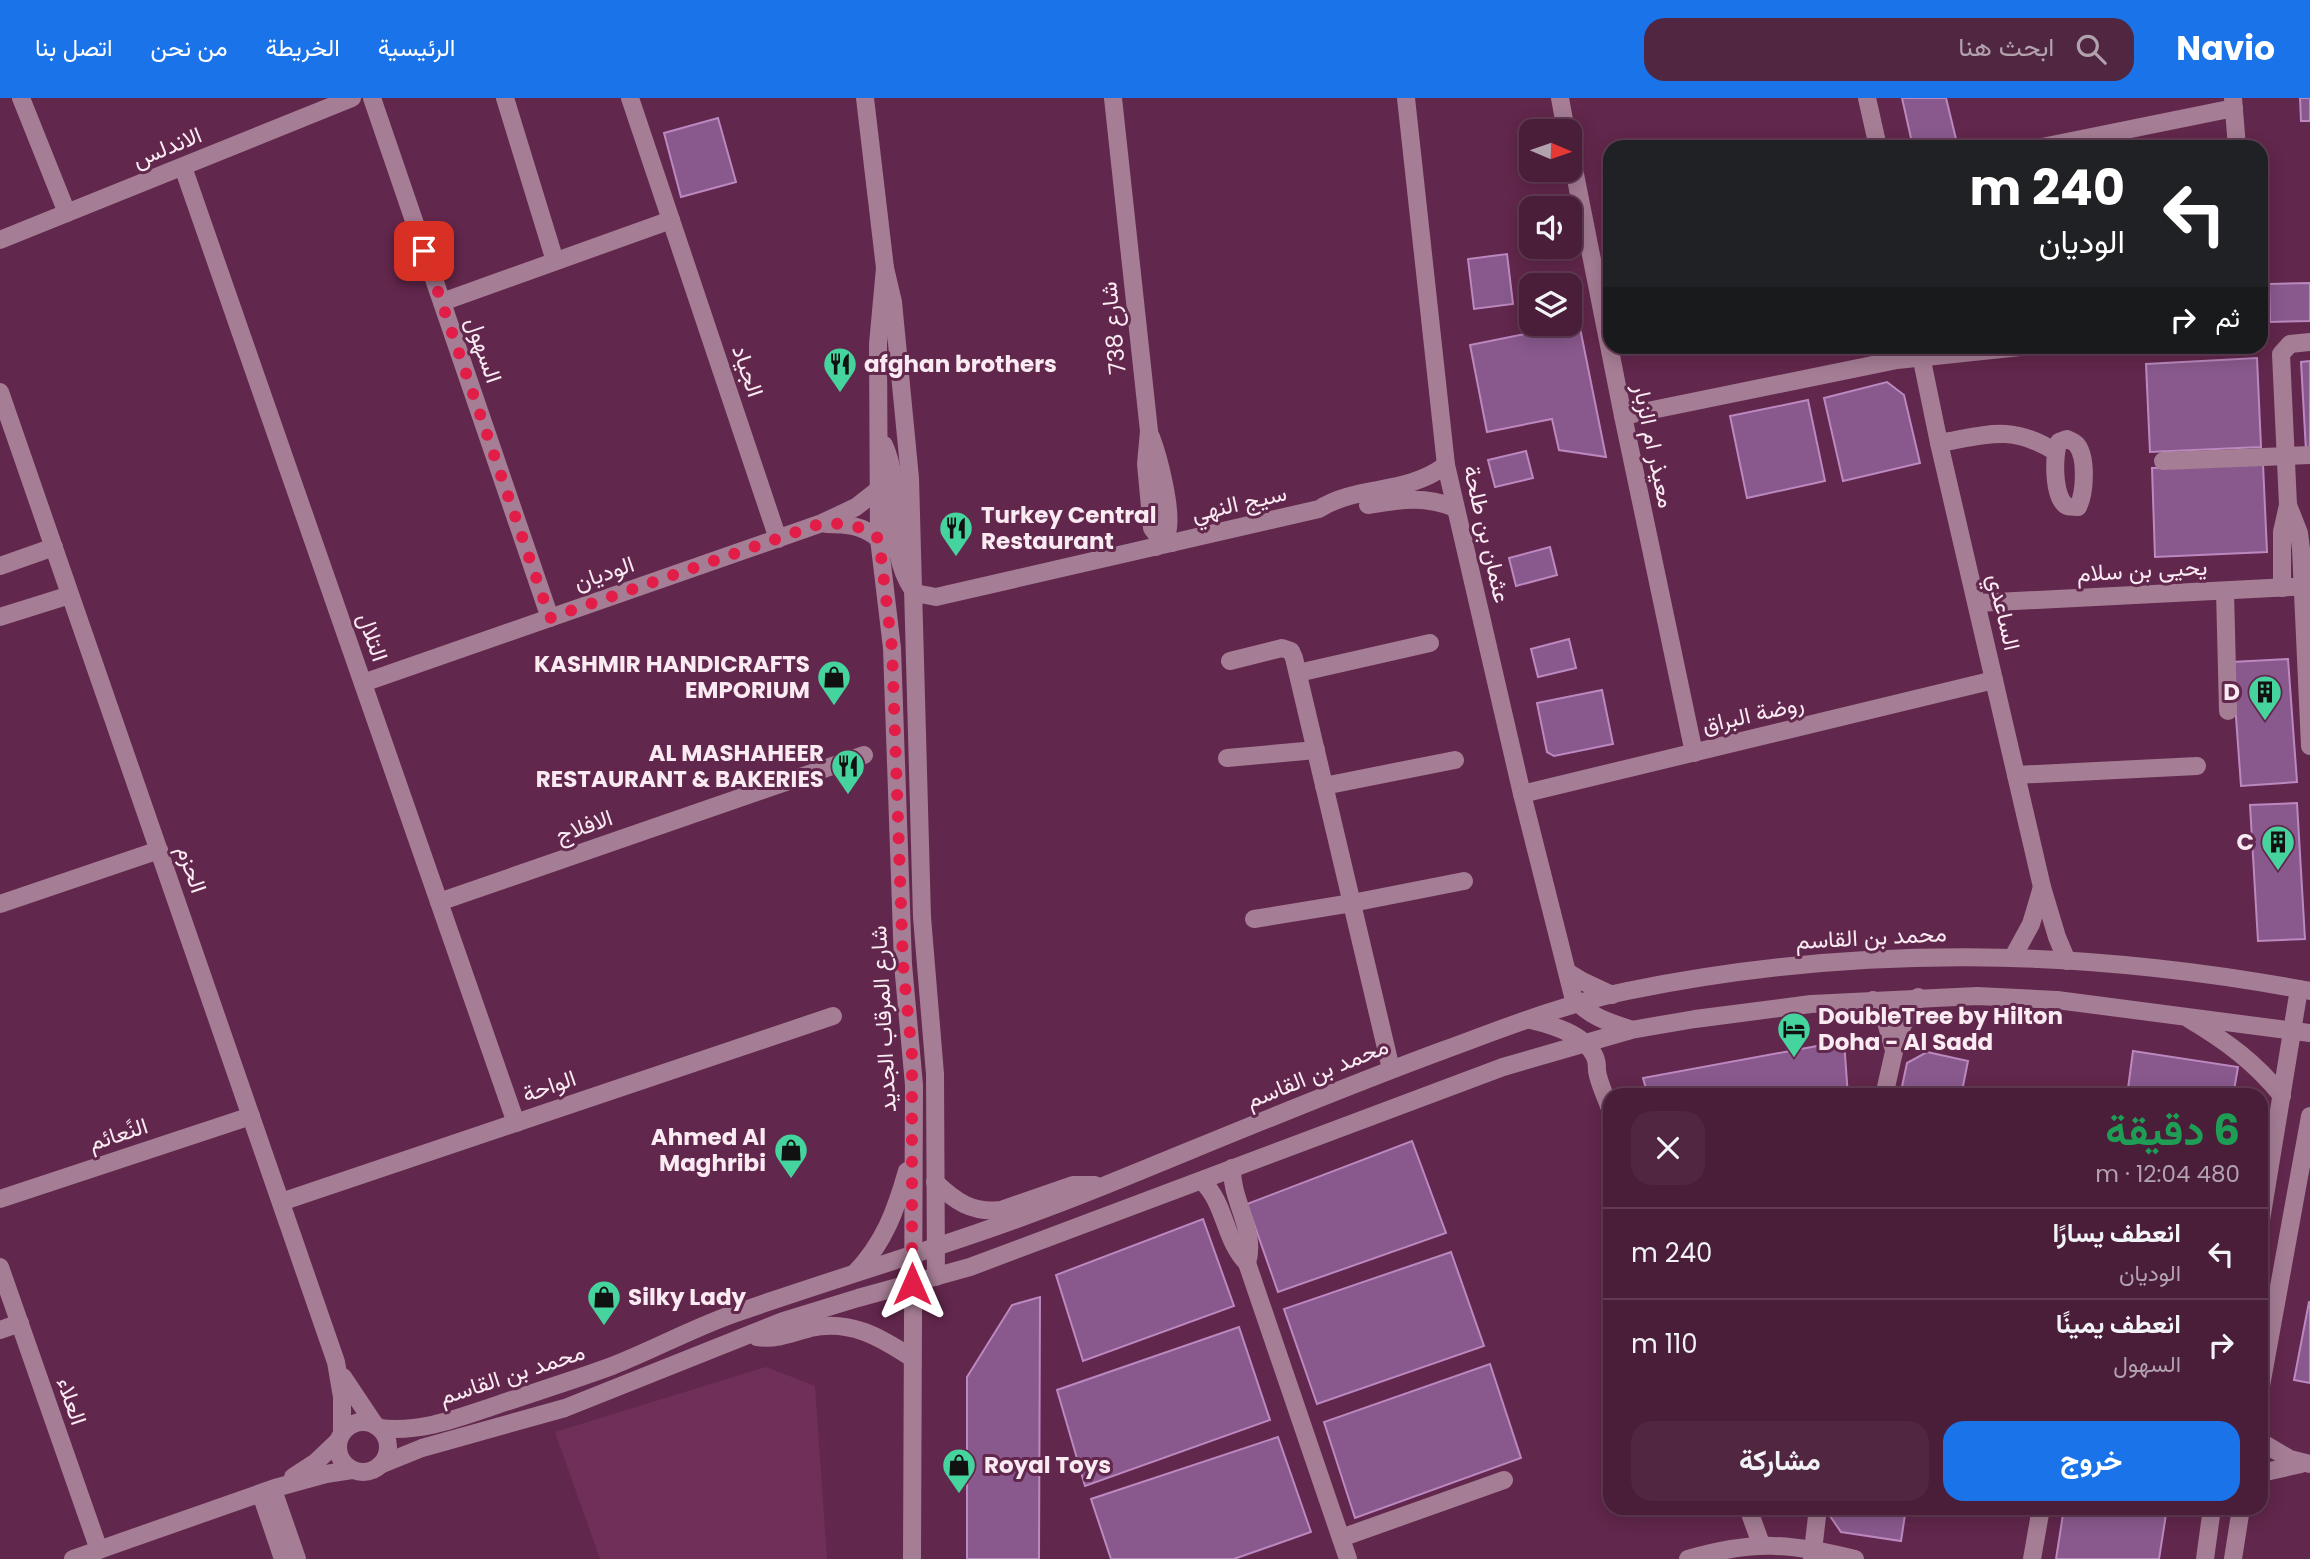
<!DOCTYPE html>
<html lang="ar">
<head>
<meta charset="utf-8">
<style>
  :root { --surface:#4a1d39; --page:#512641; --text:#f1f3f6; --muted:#b2a2ae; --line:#613b53; --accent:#1a73e8 }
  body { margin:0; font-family:Poppins,Vazirmatn,sans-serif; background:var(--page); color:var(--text); direction:rtl; height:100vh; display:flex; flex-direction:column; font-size:26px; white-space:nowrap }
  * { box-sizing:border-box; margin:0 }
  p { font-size:23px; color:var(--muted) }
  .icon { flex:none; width:38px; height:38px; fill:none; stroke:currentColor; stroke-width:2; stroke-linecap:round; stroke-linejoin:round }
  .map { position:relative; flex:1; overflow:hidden; direction:ltr }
  .drawer { position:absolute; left:1603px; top:990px; width:665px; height:427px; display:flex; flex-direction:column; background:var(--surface); border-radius:21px; box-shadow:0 4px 18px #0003,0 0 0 2px var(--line); direction:rtl }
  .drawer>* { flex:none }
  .guide { position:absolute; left:1603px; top:42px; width:665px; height:214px; border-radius:21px; box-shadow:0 4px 18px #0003,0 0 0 2px var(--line); direction:rtl; background:#202124; color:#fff; overflow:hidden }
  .needle { width:46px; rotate:92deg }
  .fabs { position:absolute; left:1519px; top:21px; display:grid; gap:14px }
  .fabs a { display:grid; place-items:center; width:63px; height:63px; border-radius:14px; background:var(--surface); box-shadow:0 4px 18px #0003,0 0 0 2px var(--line); font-size:35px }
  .pin { position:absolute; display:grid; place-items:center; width:60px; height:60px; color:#fff; margin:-30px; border-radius:14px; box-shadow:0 4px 10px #0006 }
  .me { position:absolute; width:77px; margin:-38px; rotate:0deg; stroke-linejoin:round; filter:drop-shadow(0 0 5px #0008) }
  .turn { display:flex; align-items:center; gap:24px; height:147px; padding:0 28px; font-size:32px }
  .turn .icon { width:91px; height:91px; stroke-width:2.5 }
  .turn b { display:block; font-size:49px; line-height:60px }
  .then { display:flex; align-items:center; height:66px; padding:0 28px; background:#0003; gap:14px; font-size:26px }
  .round { display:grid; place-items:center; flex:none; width:74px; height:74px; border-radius:21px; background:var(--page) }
  .overview { display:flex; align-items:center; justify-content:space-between; height:119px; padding:0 28px }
  h1 { font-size:42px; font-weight:700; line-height:52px; color:#1e9e55 }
  .action { display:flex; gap:14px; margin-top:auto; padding:14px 28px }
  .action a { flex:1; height:80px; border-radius:21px; background:var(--accent); color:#fff; font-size:28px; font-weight:700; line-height:80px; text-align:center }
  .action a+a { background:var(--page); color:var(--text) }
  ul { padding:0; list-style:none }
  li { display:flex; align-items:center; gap:21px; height:91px; padding:0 28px; border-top:2px solid var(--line) }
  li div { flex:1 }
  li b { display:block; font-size:26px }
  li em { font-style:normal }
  header { display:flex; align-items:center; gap:42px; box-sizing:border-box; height:98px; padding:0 35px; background:var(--accent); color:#fff }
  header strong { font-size:33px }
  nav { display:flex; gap:38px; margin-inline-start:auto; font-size:24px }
  .search { width:490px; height:63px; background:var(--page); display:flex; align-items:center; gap:18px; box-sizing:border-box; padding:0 24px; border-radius:21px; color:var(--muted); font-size:26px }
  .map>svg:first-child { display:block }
  .built { fill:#702f58 }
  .building { fill:#89598d; stroke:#bb88bf; stroke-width:2 }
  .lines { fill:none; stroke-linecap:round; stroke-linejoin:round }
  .minor { stroke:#a57d94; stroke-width:18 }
  .route { stroke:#e11d48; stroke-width:12; stroke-dasharray:0 21.6 }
  .labels { text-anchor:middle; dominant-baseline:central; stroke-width:6; stroke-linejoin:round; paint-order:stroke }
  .street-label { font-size:23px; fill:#faebf3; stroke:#62274c }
  .poi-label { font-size:23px; font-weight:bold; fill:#faebf3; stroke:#62274c; text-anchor:start }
</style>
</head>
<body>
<header>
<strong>Navio</strong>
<div class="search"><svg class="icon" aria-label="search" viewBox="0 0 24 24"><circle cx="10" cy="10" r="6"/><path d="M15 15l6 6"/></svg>ابحث هنا</div>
<nav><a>الرئيسية</a><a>الخريطة</a><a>من نحن</a><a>اتصل بنا</a></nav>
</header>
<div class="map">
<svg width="2310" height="1461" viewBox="0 0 2310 1461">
  <rect width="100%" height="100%" fill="#62274c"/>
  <path class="built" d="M766,1269L815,1288L827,1461H600L555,1334Z"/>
  <g class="building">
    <path d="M1902,0H1946L1956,41L1913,49Z"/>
    <path d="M2300,0H2310V23H2301Z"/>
    <path d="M718,20L736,84L681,99L664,35Z"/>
    <path d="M1507,156L1513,206L1474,211L1468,161Z"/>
    <path d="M2310,185V223L2270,224L2269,186Z"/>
    <path d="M1579,225L1606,359L1559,352L1552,321L1487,334L1470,247Z"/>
    <path d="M2257,260L2261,349L2150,354L2146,266Z"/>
    <path d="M2310,263V353H2306L2301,264Z"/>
    <path d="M1887,284L1904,297L1920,365L1843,383L1824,300Z"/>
    <path d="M1808,302L1825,383L1747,400L1730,318Z"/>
    <path d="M1526,353L1533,380L1495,389L1488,362Z"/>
    <path d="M2263,366L2267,454L2155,459L2152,370Z"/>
    <path d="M1550,449L1557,477L1516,488L1509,460Z"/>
    <path d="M1569,541L1576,570L1538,579L1531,551Z"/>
    <path d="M2288,561L2297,684L2241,688L2232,564Z"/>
    <path d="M1602,592L1613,646L1554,658L1547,654L1537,605Z"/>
    <path d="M2297,705L2305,841L2258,843L2250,707Z"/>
    <path d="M1844,943L1848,998H1648L1643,980Z"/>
    <path d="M2133,953L2238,969L2233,998H2127Z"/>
    <path d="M1927,954L1968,963L1961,998H1900L1907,965Z"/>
    <path d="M1412,1043L1446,1135L1278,1194L1247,1106Z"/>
    <path d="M1203,1121L1234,1208L1083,1263L1056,1177Z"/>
    <path d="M1451,1154L1484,1248L1317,1306L1284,1211Z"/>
    <path d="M1040,1199L1039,1461H967V1279L1012,1207Z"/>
    <path d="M2309,1204H2310V1285L2294,1282Z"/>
    <path d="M1239,1229L1270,1322L1085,1388L1057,1292Z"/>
    <path d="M1490,1266L1521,1360L1355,1420L1324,1324Z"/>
    <path d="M1278,1339L1311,1434L1234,1461H1111L1091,1401Z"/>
    <path d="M1831,1410H1906L1901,1443L1841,1434L1830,1418Z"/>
    <path d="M2064,1410H2167L2159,1461H2056Z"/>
  </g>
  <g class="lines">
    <g class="minor">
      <path d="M21,0L67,115"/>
      <path d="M372,0L550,520"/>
      <path d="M505,0L555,163"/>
      <path d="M630,0L778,441"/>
      <path d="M865,0L885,170L893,204L910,380L922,819L935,976L936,1179"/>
      <path d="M1113,0L1149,333L1146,366L1152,430L1158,438L1172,445"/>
      <path d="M1406,0L1446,367L1522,696L1573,898C1585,917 1610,925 1630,931"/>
      <path d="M1560,0L1566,33"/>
      <path d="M1867,0L1878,49"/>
      <path d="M2233,0L2237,49"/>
      <path d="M2042,49L2234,10"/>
      <path d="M1570,51L1623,318L1694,655"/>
      <path d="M183,69L516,1025"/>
      <path d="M0,142L352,0"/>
      <path d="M885,170L878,246L879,441L892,550L903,866L914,987L912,1461"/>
      <path d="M442,204L671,122"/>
      <path d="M1919,248L1939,345L2042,789L2057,839L2067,863"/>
      <path d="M0,294L336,1264L342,1299V1335"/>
      <path d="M1623,318L1897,262L2030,248"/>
      <path d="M1151,339C1159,360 1171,408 1168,430C1167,438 1162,443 1156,449"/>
      <path d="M2067,341C2071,343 2075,344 2077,347C2087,360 2085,395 2078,409C2075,409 2070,409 2067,408C2053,401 2053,356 2059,344Z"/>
      <path d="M1939,345C1986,337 2011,326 2054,353"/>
      <path d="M884,347C905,393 883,449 913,492"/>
      <path d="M2163,363L2310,357"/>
      <path d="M1368,407C1398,402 1425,397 1455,410"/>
      <path d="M2288,407L2299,435L2301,451L2310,648"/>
      <path d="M826,426C847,426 862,427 879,441"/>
      <path d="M0,468L54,449"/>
      <path d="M2282,490V434L2288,407L2281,256L2290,246L2310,244"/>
      <path d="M2225,493L2228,613"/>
      <path d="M915,495L936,499L1319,411C1358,386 1405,398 1446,367"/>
      <path d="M1977,505L2310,488"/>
      <path d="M0,519L70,497"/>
      <path d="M1230,563L1282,550L1291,553L1294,560L1391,971"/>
      <path d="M1298,575L1430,545"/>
      <path d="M363,585L822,425L856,409L879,391"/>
      <path d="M1227,660L1316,652"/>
      <path d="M2016,677L2197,668"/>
      <path d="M1324,688L1455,662"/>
      <path d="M1522,696L1994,582"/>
      <path d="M439,804L864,657"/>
      <path d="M0,806L159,752"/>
      <path d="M1254,821L1352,805L1464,783"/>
      <path d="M2013,859L2031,826L2042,789"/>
      <path d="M1569,875L1582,883L1612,897"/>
      <path d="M1873,902L1886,924L1893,949"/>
      <path d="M2189,921C2226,943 2256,965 2282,998"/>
      <path d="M1531,922C1552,927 1584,936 1594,957C1597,962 1597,967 1597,973C1599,986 1606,999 1610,1011"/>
      <path d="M1884,998L1898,936L1918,899"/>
      <path d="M1232,1070C1231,1103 1257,1133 1247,1165"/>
      <path d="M1202,1083C1226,1106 1224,1142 1247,1165L1348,1461"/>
      <path d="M935,1084C955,1103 971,1115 1001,1112L1073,1087H1095"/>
      <path d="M0,1101L251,1018"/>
      <path d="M281,1104L833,918"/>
      <path d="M2261,1122L2299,891"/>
      <path d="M0,1169L99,1452"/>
      <path d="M855,1175C884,1145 896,1112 907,1073"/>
      <path d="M0,1232L20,1225"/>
      <path d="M757,1239C775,1242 793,1235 810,1230C850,1221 880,1239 912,1260"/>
      <path d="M343,1279L375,1327"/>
      <path d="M2261,1288L2310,1018"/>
      <circle cx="363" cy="1349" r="25"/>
      <path d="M379,1330C421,1335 458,1320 497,1307C535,1294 574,1282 612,1268C653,1252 691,1231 733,1216C854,1174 977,1139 1096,1091C1212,1044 1327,995 1444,952C1504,930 1564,906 1627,893C1856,846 2081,850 2310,893"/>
      <path d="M2261,1344L2290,1361L2310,1366"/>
      <path d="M380,1367L422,1350L565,1310L783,1223L858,1200L970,1169L1503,969L1631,932L1695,921L1811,906L1977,898L2057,902L2310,935"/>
      <path d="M2261,1375L2301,1366"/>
      <path d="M293,1379L316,1364L338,1343"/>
      <path d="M273,1392L297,1461"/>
      <path d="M261,1396L283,1461"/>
      <path d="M1748,1410L1761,1446"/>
      <path d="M1341,1440L1504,1382"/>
      <path d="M73,1461L275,1390L326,1376L352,1372"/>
      <path d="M1688,1461C1754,1442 1789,1445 1855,1461"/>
      <path d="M1812,1461L1818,1410"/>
      <path d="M2032,1461L2041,1410"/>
      <path d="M2205,1461L2212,1410"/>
      <path d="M2233,1461L2241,1410"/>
    </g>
  </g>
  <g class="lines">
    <path class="route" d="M424,153L550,520L822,425C845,426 861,426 879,441L892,550L903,866L912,957V1186"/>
  </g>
  <defs>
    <g id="restaurant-pin" transform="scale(1.75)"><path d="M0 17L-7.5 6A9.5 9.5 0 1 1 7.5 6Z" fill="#46d49e" stroke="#62274c"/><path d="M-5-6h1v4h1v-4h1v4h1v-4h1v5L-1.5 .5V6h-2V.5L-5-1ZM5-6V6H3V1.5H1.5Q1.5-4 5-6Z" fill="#111"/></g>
    <g id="shop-pin" transform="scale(1.75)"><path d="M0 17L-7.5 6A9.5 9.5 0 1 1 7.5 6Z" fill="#46d49e" stroke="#62274c"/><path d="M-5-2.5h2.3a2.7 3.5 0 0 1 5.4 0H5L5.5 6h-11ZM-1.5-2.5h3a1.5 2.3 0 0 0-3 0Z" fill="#111"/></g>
    <g id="building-pin" transform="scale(1.75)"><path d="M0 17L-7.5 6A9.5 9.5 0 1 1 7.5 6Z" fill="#46d49e" stroke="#62274c"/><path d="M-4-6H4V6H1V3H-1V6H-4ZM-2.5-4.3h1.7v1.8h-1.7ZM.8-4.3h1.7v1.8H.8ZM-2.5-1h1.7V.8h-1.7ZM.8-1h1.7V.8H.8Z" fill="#111"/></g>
    <g id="hotel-pin" transform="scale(1.75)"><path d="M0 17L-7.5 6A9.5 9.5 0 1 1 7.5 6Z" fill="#46d49e" stroke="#62274c"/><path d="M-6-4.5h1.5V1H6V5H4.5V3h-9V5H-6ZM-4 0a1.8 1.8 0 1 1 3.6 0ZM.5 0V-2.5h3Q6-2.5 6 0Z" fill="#111"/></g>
  </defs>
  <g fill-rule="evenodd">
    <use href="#restaurant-pin" x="840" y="266"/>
    <use href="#restaurant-pin" x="956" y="430"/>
    <use href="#shop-pin" x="834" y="579"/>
    <use href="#building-pin" x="2265" y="594"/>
    <use href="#restaurant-pin" x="848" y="668"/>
    <use href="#building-pin" x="2278" y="744"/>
    <use href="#hotel-pin" x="1794" y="931"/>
    <use href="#shop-pin" x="791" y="1052"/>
    <use href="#shop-pin" x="604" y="1199"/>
    <use href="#shop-pin" x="959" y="1367"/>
  </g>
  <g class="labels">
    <g class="street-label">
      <text transform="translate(167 49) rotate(-22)">الاندلس</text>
      <text transform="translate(1113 230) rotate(-96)">شارع 738</text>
      <text transform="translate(484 252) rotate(71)">السهول</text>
      <text transform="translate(748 273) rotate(71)">الجياد</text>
      <text transform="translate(1654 348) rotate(78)">معيذر ام الزبار</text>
      <text transform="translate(1239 405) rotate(-13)">سيج النهي</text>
      <text transform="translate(1487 436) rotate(77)">عثمان بن طلحة</text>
      <text transform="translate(2142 472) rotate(-3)">يحيى بن سلام</text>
      <text transform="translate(604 475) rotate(-19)">الوديان</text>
      <text transform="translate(2004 514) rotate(77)">الساعدي</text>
      <text transform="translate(373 539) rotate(71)">التلال</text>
      <text transform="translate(1753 616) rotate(-13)">روضة البراق</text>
      <text transform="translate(584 728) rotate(-19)">الافلاج</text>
      <text transform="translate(192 771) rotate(71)">الحزم</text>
      <text transform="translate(1871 839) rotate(-3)">محمد بن القاسم</text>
      <text transform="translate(883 921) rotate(-93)">شارع المرقاب الجديد</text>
      <text transform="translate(1317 975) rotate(-22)">محمد بن القاسم</text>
      <text transform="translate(549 988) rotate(-19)">الواحة</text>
      <text transform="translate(118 1036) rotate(-18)">النًعائم</text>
      <text transform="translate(512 1276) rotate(-18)">محمد بن القاسم</text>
      <text transform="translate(72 1303) rotate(71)">العلاء</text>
    </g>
    <g class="poi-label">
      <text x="864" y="266">afghan brothers</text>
      <text x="981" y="417">Turkey Central<tspan x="981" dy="26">Restaurant</tspan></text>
      <text x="810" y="566" text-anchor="end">KASHMIR HANDICRAFTS<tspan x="810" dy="26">EMPORIUM</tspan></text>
      <text x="2240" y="594" text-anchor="end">D</text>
      <text x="824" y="655" text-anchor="end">AL MASHAHEER<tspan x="824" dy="26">RESTAURANT &amp; BAKERIES</tspan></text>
      <text x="2254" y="744" text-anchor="end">C</text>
      <text x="1818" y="918">DoubleTree by Hilton<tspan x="1818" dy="26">Doha - Al Sadd</tspan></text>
      <text x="766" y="1039" text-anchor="end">Ahmed Al<tspan x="766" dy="26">Maghribi</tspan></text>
      <text x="628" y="1199">Silky Lady</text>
      <text x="984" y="1367">Royal Toys</text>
    </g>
  </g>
</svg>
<div class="fabs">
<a><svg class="needle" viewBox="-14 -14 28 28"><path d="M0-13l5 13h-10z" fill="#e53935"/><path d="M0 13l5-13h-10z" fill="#b2a2ae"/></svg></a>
<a><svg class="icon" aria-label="sound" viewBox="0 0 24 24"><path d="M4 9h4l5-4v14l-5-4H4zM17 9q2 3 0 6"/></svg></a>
<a><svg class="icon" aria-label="layers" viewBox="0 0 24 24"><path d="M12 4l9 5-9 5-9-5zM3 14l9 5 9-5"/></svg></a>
</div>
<div class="pin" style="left:424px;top:153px;background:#d93025"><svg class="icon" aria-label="arrive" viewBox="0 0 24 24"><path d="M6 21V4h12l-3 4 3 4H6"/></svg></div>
<svg class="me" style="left:912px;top:1186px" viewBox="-20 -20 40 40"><path d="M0-17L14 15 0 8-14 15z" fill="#e11d48" stroke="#fff" stroke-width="4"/></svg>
<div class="guide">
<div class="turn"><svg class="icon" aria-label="left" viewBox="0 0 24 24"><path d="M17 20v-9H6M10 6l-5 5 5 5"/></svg><div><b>240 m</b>الوديان</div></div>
<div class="then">ثم<svg class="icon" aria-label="right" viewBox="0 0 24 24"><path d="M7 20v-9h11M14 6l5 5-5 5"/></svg></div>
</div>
<section class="drawer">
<div class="overview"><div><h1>6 دقيقة</h1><p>480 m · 12:04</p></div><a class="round"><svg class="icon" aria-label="close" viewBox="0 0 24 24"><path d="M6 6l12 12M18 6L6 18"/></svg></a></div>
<ul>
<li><svg class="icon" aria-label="left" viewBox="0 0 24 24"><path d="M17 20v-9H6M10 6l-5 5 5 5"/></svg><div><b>انعطف يسارًا</b><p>الوديان</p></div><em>240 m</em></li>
<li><svg class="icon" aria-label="right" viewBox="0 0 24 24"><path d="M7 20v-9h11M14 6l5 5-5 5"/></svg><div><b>انعطف يمينًا</b><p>السهول</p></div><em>110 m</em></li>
</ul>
<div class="action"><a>خروج</a><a>مشاركة</a></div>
</section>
</div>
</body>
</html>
